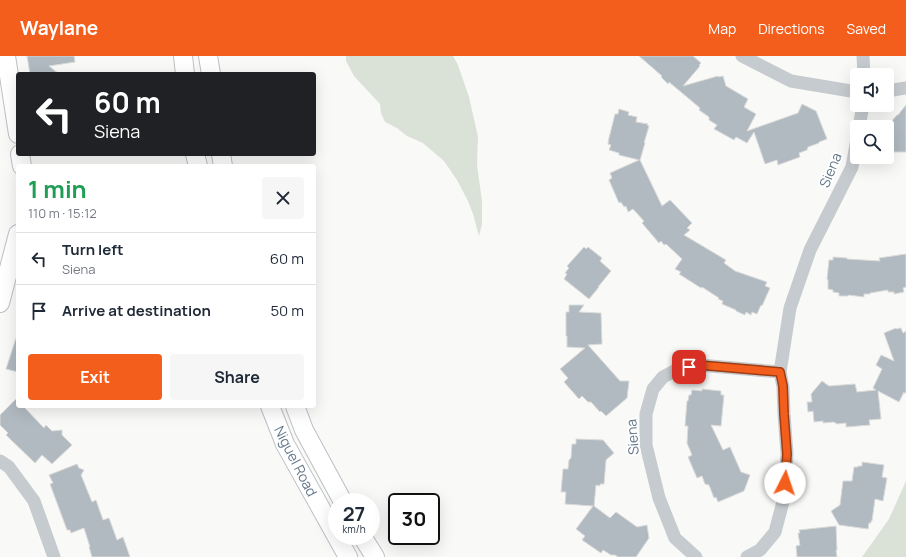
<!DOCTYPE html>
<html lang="en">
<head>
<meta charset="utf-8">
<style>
  :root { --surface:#fff; --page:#f6f6f7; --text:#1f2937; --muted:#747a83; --line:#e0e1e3; --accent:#f45e1d }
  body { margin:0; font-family:Manrope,sans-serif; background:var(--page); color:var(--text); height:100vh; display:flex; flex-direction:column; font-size:15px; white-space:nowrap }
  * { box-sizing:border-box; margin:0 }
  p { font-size:13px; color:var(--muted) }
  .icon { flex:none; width:22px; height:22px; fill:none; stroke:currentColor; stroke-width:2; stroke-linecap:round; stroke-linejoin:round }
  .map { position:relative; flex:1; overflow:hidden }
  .drawer { position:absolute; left:16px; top:108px; width:300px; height:244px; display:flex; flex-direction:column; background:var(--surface); border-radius:4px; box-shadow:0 4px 16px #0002 }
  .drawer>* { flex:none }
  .hud { position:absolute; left:16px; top:16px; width:300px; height:84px; border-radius:4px; box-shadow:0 4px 16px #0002; background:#202124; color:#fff; overflow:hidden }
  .buttons { position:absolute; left:850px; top:12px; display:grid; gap:8px }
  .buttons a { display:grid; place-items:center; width:44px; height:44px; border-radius:4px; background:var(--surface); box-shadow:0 4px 16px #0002; font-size:20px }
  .speed { position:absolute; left:328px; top:437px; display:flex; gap:8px; font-size:20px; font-weight:700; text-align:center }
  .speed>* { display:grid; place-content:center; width:52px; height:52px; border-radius:50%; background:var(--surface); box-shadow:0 4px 16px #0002; line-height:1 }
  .speed small { font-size:10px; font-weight:400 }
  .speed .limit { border:2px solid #111; border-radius:6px; background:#fff; color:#111 }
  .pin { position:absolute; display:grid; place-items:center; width:34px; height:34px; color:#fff; margin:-17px; border-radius:8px; box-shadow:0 2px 6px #0006 }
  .me { position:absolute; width:44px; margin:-22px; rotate:4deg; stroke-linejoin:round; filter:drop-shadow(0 0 3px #0008) }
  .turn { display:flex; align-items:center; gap:14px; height:84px; padding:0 12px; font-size:18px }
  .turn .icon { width:52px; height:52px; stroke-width:2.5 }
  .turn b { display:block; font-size:28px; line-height:34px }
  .round { display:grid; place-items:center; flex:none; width:42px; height:42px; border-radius:4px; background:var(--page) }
  .summary { display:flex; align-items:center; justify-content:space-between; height:68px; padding:0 12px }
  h1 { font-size:24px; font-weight:700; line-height:30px; color:#1e9e55 }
  .action { display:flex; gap:8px; margin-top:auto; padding:8px 12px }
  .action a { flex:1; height:46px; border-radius:4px; background:var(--accent); color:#fff; font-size:16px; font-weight:700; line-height:46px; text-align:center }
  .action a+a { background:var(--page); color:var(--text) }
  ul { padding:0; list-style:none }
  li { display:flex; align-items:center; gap:12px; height:52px; padding:0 12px; border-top:1px solid var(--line) }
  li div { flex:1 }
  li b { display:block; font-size:15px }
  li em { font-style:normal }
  header { display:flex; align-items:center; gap:24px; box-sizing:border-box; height:56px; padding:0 20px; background:var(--accent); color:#fff }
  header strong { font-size:19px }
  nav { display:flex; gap:22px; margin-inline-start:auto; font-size:14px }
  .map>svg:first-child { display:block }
  .green { fill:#dae2d7 }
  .building { fill:#b1b9c1; stroke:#dbdbd9 }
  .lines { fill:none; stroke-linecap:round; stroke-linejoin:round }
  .secondary-casing { stroke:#bbc0c5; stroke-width:20 }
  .street { stroke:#c6cbcf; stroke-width:13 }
  .secondary { stroke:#fff; stroke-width:18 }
  .route-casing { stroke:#9f3d13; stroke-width:10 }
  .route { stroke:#f45e1d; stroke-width:7 }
  .labels { text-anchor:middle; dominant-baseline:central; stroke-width:4; stroke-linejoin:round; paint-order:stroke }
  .street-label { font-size:14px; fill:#65788b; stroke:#fff }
</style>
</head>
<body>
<header>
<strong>Waylane</strong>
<nav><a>Map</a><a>Directions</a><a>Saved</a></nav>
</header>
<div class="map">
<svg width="906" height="501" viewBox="0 0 906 501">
  <rect width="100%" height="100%" fill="#f9f9f7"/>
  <g class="green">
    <path d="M346,0H453L458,9L469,41L478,81L477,109L482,145V168L479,180L473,158L468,145L457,124L444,105L423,87L407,80L397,72L385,66L381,57L380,48L354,20L346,5Z"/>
    <path d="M906,425V501H862L889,463Z"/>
  </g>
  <g class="building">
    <path d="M27,0H74L75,6L49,10L59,18H30Z"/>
    <path d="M639,0H693L701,7L699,9L700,10L683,30L718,20V21L723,20L726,30L748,43L744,51L756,58L747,75L798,57L802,48L816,55L827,83L819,86V87L808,91L807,94L799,97L800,101L778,109L777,104L765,108L754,76L747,87L736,81L734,84L714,73L717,69L709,64V61L699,54L700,52L669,26L668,28L661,21L662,20Z"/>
    <path d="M906,49V96H892L890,67L897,59H898Z"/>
    <path d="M619,53L629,56L628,59L637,61L636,66L648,68L647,69L649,70L644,87H645L640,104L662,150L670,144L692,167L687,172L690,174L684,179L726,204L724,207L735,215L767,226L765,230L770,232L762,250L761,249L757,258L752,256L751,259L746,256L745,259L736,255V254L722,248L723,245L718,243L719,242L702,231L701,232L679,218L681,216L675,213L682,203L666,188L664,189L661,185L659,187L642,167L644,165L633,153L628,156L626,150L624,151L621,146L619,147L609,124L612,122L610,117L639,104L619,99V97L609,94L611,89L608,88L609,82L615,58H618Z"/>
    <path d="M584,191L586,193L588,191L602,202L600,205L611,215L598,231H599L589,243L564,223L567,218L565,217L569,212L567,210Z"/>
    <path d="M906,198V231L903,232L904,236L894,238V236H888V234L870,237V238H864V241L849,239L848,240H839V237L833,236V234L828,233V224L827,223L829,204H833V201L847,202V203L880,205L879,202Z"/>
    <path d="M569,249H584L579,256L599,257H601L602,288L588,289L620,325H629L627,342L606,360L601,355L600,356L591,346H588L582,340L579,343L564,326L568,322L560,313L585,292L567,291V280H566V256H569Z"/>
    <path d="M896,272V273L901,272L903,277L906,275V337H904V336L899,346L878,335L881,363L869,364L870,369L846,371V367L837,368L834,366L823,367V365L814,366L813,355L808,356L807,346H812L811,338L822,325L829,330L855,328L857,336L876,334L873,332L882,313L876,309L881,299L894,305L884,277Z"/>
    <path d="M16,282L18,283V316L6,313Z"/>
    <path d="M702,333L721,335V339H724L721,370L711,369L723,394L730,391L741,416L750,419L744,435L718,446L716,441L714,442L709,429L705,428L702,420L697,422L688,401L692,399L687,387L688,370H685L687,345H688L689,339H691L692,334L702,335Z"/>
    <path d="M16,343L18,345V350H23L44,372L46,369L52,375L62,374V379L72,389L52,408L42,399L35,407L6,379L8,377L0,369V359Z"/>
    <path d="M576,383L603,384L614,397L606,404L604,428H600V430L596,429L594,450L610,462L616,456L637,471L647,469L649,482L636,501H618L615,499H611L603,494L601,497L582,484L585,480L576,473L593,450L565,448L566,436H561L563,413H568L569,404L571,402L572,388H576Z"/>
    <path d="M862,406L884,409L882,421L887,422L883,445L875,443L872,465H871V467H869L868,473L839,469L831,455L840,449L843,425H852L854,411H858V410H862Z"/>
    <path d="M77,408L79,412L84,414L81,419L92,446L96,444L103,464L109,462L117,484L123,481L130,501H92L89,491H90L84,472L71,477L70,474H67L50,428L53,427L49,419Z"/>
    <path d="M836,470L837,494H836L837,501H797L796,490L800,489L798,477H800L799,474Z"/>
  </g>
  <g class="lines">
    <g class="secondary-casing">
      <g id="secondary">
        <path d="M6,0L18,78"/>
        <path d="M183,0L185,18"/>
        <path d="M208,0L211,18"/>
        <path d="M20,98L22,110"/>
        <path d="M195,98L198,110"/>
        <path d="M221,98L223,110"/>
        <path d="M0,247L18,178"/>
        <path d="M270,350L285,388L348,501"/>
        <path d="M295,350L304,374L343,446"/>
        <path d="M362,480L375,501"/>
      </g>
    </g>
    <g class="street">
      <path d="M742,0L791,25L857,36"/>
      <path d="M863,0L864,19"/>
      <path d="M887,35L906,32"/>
      <path d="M859,71L863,49"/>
      <path d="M780,316L790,252L810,194L852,111L857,83"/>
      <path d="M0,405L9,411L34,445L54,501"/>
      <path d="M696,501L675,482L659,442L646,389V358L653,333L663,321L678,313L699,309L780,316L783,331L784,358L787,398L784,442L775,476L760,494L747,501"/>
    </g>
    <use href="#secondary" class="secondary"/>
  </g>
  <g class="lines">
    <g class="route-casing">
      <path id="route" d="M689,311L699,309L780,316L783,330L784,358L787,398L785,427"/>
    </g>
    <use href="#route" class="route"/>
  </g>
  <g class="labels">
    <g class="street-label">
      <text transform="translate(830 114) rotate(-68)">Siena</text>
      <text transform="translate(632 381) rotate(-94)">Siena</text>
      <text transform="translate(296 405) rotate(63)">Niguel Road</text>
    </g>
  </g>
</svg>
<div class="buttons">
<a><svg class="icon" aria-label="sound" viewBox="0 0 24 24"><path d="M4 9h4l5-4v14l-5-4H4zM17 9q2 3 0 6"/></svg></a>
<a><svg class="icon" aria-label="search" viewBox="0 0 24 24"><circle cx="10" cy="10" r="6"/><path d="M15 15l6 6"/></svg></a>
</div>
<div class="speed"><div>27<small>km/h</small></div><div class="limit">30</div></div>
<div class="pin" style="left:689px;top:311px;background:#d93025"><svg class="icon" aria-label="arrive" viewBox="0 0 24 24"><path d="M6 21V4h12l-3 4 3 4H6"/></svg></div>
<svg class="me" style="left:785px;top:427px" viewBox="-20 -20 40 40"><circle r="19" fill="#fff"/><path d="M0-13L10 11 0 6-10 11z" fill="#f45e1d"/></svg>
<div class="hud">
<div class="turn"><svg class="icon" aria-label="left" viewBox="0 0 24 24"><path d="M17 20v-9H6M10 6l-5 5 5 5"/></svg><div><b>60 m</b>Siena</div></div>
</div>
<section class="drawer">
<div class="summary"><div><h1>1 min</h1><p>110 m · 15:12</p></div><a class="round"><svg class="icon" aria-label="close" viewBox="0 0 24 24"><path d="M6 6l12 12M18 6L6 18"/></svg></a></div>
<ul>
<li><svg class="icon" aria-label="left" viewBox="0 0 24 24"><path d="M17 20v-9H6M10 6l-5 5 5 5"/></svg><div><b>Turn left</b><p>Siena</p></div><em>60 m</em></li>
<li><svg class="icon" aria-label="arrive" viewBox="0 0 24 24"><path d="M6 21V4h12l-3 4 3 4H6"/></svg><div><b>Arrive at destination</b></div><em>50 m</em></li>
</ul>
<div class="action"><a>Exit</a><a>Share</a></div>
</section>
</div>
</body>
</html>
